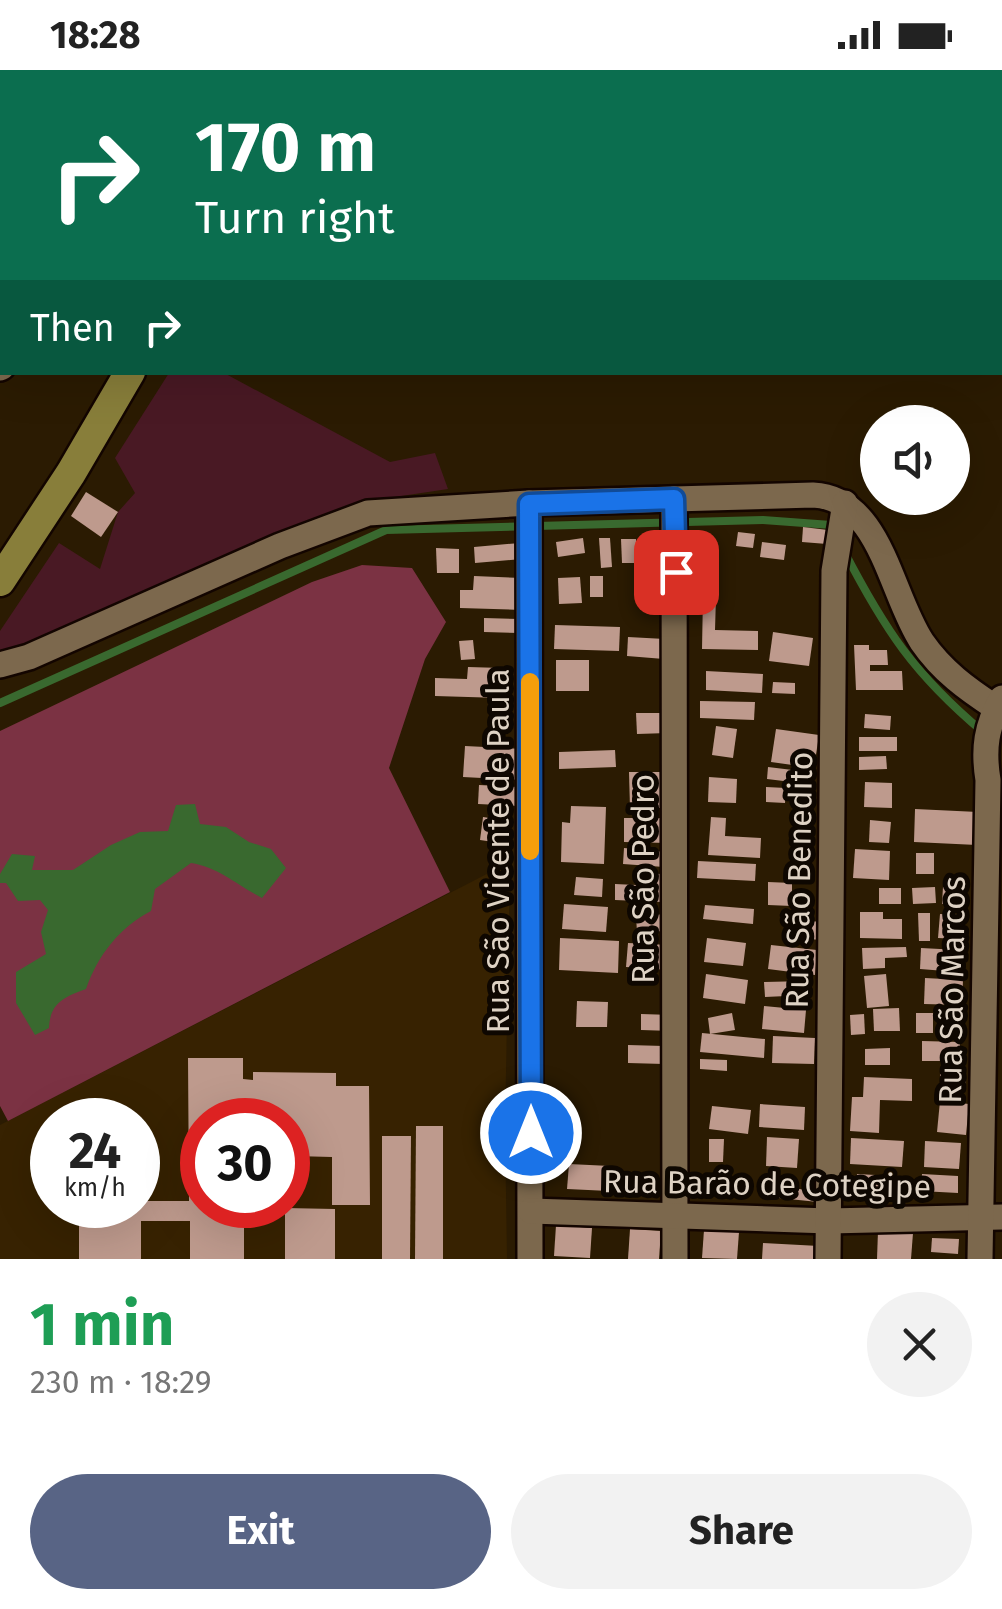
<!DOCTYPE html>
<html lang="en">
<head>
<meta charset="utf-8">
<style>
  :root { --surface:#fff; --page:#f2f2f2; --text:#222; --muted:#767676; --accent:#586485 }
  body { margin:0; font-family:"Fira Sans",sans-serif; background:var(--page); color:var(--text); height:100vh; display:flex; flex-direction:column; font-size:38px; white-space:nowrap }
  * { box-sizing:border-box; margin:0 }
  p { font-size:32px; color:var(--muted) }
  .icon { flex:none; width:55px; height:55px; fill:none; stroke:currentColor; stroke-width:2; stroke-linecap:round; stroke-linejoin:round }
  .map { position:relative; height:1189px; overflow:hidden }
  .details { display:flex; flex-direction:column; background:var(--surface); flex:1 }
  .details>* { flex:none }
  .top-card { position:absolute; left:0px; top:0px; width:1002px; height:305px; box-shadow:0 10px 40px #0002; background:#0b6e4f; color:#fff; overflow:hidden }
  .buttons { position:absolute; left:860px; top:335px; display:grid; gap:20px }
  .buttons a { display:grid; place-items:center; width:110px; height:110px; border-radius:50%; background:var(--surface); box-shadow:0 10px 40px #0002; font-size:50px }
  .speed { position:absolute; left:30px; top:1028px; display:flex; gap:20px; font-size:50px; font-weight:700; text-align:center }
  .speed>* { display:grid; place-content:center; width:130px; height:130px; border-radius:50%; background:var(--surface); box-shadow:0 10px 40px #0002; line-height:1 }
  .speed small { font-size:25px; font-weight:400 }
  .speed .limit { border:15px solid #d22; background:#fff; color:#111 }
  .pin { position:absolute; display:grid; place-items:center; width:85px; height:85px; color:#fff; margin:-42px; border-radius:20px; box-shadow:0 5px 15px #0006 }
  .me { position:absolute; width:110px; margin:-55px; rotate:0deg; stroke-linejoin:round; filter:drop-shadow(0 0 8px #0008) }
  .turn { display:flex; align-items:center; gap:35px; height:210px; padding:0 30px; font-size:45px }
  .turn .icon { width:130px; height:130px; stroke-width:2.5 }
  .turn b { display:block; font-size:70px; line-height:85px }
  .then { display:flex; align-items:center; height:95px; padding:0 30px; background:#0003; gap:20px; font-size:38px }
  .round { display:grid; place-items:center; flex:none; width:105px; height:105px; border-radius:52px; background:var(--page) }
  .summary { display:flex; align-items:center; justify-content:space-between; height:170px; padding:0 30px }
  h1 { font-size:60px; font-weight:700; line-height:75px; color:#1e9e55 }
  .primary-button { display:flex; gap:20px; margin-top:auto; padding:20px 30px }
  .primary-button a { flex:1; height:115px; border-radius:60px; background:var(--accent); color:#fff; font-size:40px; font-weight:700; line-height:115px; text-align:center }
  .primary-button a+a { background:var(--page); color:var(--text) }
  .status { display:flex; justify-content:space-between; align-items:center; height:70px; padding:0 50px; background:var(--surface); direction:ltr }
  .status svg { height:28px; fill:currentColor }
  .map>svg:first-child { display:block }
  .built { fill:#372201; fill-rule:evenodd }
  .green { fill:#491924 }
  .forest { fill:#7b3243 }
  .water { fill:#39692f }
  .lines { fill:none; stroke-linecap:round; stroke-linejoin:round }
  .stream { stroke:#39692f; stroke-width:8 }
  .building { fill:#be9a8d }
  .minor-casing { stroke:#130500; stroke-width:30 }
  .major-casing { stroke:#130500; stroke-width:35 }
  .minor { stroke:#7c684d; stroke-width:25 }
  .major { stroke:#887e3a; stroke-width:30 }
  .route-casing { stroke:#114b97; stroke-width:25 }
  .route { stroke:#1a73e8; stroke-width:18 }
  .slow { stroke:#f59e0b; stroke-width:18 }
  .labels { text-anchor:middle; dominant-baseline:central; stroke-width:10; stroke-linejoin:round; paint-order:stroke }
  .street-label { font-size:32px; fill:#ded2c4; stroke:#0e0701 }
</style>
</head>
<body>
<div class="status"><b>18:28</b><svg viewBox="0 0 49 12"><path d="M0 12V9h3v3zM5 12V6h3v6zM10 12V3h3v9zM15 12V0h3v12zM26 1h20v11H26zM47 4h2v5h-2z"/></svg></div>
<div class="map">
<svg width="1002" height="1189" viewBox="0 0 1002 1189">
  <rect width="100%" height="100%" fill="#2b1b02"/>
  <path class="built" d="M510,792L505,1056L507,1189H0V1055ZM52,1050H138V1135H52ZM202,1050H288V1135H202Z"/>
  <path class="green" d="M169,303H224L390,392L435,383L448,419L368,431L19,581L0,583V561L59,473L100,499L118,442L135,423L115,388Z"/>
  <path class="forest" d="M362,495L412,498L446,552L425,589L389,698L450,822L8,1051L0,1036V661L312,512Z"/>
  <path class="water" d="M195,734L200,754L226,757L249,772L271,779L286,798L262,828C237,815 218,797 191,793L155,819L151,841C119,858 98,885 86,919C64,927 50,933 49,958L35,965L16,933V902L46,884L41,862L48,840L40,830L18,831L6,813H0V804L12,784L35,786L32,800H73L111,775L140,762L168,761L176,735Z"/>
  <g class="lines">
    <g class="stream">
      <path d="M844,481C885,560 914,604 983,662"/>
      <path d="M0,633L386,460L763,450L831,455L834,460"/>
    </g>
  </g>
  <g class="building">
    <path d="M86,422L118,442L101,467L71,446Z"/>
    <path d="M803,457L828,460L827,474L802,472Z"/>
    <path d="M738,462L755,464L753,478L736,476Z"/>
    <path d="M583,468L585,483L558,487L556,472Z"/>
    <path d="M599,468H610L612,497L601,498Z"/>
    <path d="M621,469H636V493H622Z"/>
    <path d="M762,472L786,475L784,490L760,487Z"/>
    <path d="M520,473L521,489L475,493L474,477Z"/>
    <path d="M436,478L459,479V503H437Z"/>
    <path d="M474,506L522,508V540L460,538V520H473Z"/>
    <rect x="590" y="506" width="13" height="21"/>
    <path d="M580,507L582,533L559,534L558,508Z"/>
    <path d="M703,525L716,526L715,560L758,561V580L702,579Z"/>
    <path d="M484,548L521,549V563L484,562Z"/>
    <path d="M555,555L620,557L619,581L554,579Z"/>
    <path d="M773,562L813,568L809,596L769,591Z"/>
    <path d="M628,567L665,569L664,589L627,586Z"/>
    <path d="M473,570L475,589L461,590L459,571Z"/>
    <path d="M854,575H869V580H887L888,595H870V601H902L903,620H856Z"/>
    <rect x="556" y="590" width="33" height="31"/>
    <path d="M468,597L502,598L501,628L435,626V608L467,609Z"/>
    <path d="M706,601L763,604L762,623L706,620Z"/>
    <path d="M773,612L795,613V624L772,623Z"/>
    <path d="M700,631L755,632L754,650L700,648Z"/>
    <path d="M636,643H667L668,663L637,664Z"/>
    <path d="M865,644L891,646L890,660L864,658Z"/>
    <path d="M716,656L737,659L733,688L712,685Z"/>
    <path d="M776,659L819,665L814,698L771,692Z"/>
    <rect x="859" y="667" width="38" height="14"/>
    <path d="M465,676L523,679L522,710L463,707Z"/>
    <path d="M615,680L616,697L559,699V682Z"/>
    <path d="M886,686L887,699L859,700V687Z"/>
    <path d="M768,697L801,701L800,713L767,709Z"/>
    <path d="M629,702H668L669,738H630Z"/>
    <path d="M709,707L737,709L736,733L708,732Z"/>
    <path d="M865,712L892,713V738L864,737Z"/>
    <path d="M479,715L519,717L518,736L478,734Z"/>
    <path d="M766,717L786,718L785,733L766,732Z"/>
    <path d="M793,720L816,722L815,737L792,735Z"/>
    <path d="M571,736L606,737L604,794L561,792L562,752L570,753Z"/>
    <path d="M915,739L978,742L977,775L914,772Z"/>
    <path d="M483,747L503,750L500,773L480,770Z"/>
    <path d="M711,747L726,748L725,766L761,768L760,788L708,785Z"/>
    <path d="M624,748H668V773L624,772Z"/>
    <path d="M870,750L891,752L889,773L869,772Z"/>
    <path d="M624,778L665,782L664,797L623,794Z"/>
    <path d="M855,779L890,781L889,810L853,808Z"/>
    <rect x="916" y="783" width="18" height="21"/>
    <path d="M698,791L756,794L755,811L697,808Z"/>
    <path d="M636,803L663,804L662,832L615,830V814L636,815Z"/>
    <path d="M576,807L603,809L602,827L574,825Z"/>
    <path d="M768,812L792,813V836L768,835Z"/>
    <path d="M935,817L936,833L913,834L912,818Z"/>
    <path d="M943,817H962L961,835L942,834Z"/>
    <rect x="879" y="818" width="22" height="16"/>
    <path d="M564,834L608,837L606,862L562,859Z"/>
    <path d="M705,835L754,839L753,854L703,849Z"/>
    <path d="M860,842H883V849H902V869L860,868Z"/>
    <path d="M918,843H930V871H919Z"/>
    <path d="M667,844L668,861L637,862L636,846Z"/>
    <path d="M940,844L961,845L960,869L938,868Z"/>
    <path d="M795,850L823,852L822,870L794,868Z"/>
    <path d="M560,868L619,871L618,903L559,900Z"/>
    <path d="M707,868L746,873L743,896L704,892Z"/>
    <path d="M628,873L669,875L668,900L626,897Z"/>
    <path d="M771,875L817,880L815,905L768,899Z"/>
    <path d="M906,877L907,887L885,888V898L863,899L862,878Z"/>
    <path d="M921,878L959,880L958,902L920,899Z"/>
    <path d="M706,904L748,910L745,934L703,928Z"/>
    <path d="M886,904L889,936L867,938L864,906Z"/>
    <path d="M925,908L963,910L962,935L924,934Z"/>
    <path d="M807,911L808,925L765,927L764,912Z"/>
    <path d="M577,931L608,932L607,957H576Z"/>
    <path d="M764,936L806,940L804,963L762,959Z"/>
    <path d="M899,938L900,961H874L873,939Z"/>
    <path d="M946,941L959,942L957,962L945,961Z"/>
    <path d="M732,943L735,960L710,964L708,948Z"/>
    <rect x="916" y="943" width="17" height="20"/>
    <path d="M641,944L672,945V961L641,960Z"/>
    <path d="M864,944L865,964L851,965L850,945Z"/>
    <path d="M702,963L765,969L764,988L700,982Z"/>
    <path d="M773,966L815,968L814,994L772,993Z"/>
    <path d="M922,971L960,972V991H922Z"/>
    <path d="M628,975L664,976V994L628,993Z"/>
    <path d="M890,978V995H865V979Z"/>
    <path d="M188,988H243V1009L253,1010V1002L336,1003V1016H369L370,1135H332V1087L294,1086V1128H288V1050H202V1135H244V1189H190V1151H141V1189H79V1135H138V1086H141V1131H189Z"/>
    <path d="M700,989L727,990V1001L700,999Z"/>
    <path d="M940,1001L966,1002L965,1016L940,1015Z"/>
    <path d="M864,1007L912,1009V1031L880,1030L879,1063L850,1061L852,1027H863Z"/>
    <path d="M940,1031L969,1034L966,1065L937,1062Z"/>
    <path d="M760,1034L805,1037L804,1060L759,1057Z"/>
    <path d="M712,1036L751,1040L748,1064L709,1059Z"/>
    <path d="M416,1056H443V1189H415Z"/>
    <path d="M382,1066H411L410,1189H382Z"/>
    <path d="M767,1067L799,1069L797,1098L766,1096Z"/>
    <path d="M851,1068L904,1071L902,1097L850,1094Z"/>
    <path d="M709,1069H724L723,1092H709Z"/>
    <path d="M925,1071L961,1073L959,1099L924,1097Z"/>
    <path d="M569,1094L610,1096L609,1121L567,1119Z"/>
    <path d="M718,1098L730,1099L729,1124L717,1123Z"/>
    <path d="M857,1104L894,1106L893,1124L856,1122Z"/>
    <path d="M922,1104L958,1106V1123L921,1121Z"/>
    <path d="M779,1117L819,1121L818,1132L779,1128Z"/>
    <path d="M285,1138L335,1139V1189H285Z"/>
    <path d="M556,1155L592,1158L590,1188L554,1186Z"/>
    <path d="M630,1159L661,1161L659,1189H628Z"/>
    <path d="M704,1160L739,1162L737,1189L702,1188Z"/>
    <path d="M878,1161L913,1163L911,1189H877Z"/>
    <path d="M932,1168L959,1169L958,1184L931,1182Z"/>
    <path d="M763,1173L819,1176L818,1189H762Z"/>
  </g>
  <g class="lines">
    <g class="minor-casing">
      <g id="minor">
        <path d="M470,0L477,2"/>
        <path d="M904,0L918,2"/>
        <path d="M619,2L620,0"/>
        <path d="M942,2L943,0"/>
        <path d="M1000,21L1002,22"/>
        <path d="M0,76L2,75"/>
        <path d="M0,238L2,253"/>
        <path d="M0,298L2,297"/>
        <path d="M674,429L675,1189"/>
        <path d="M529,433L530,1189"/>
        <path d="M0,595L29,587L280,476L368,443L529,433L813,425C881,428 890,524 922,572C942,601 967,619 996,638"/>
        <path d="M531,1141L829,1151L1002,1147"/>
        <path d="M828,1189L834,501L845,433"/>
        <path d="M980,1189L988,710C983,679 986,656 1002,628"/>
      </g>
    </g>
    <g class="major-casing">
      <g id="major">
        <path d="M318,2L320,0"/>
        <path d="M0,511L71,403L130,302"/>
      </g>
    </g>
    <use href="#minor" class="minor"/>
    <use href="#major" class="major"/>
  </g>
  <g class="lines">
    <g class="route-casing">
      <path id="route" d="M531,1063L529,434L674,429L676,502"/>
    </g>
    <use href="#route" class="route"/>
    <path class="slow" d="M530,612V781"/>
  </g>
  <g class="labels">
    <g class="street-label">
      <text transform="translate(498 781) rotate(-90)">Rua São Vicente de Paula</text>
      <text transform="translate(643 809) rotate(-90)">Rua São Pedro</text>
      <text transform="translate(799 810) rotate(-89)">Rua São Benedito</text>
      <text transform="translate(952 920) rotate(-89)">Rua São Marcos</text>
      <text transform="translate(767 1114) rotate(1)">Rua Barão de Cotegipe</text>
    </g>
  </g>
</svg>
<div class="buttons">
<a><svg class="icon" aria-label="sound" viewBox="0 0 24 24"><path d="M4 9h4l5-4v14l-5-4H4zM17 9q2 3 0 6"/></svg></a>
</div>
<div class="speed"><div>24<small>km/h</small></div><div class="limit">30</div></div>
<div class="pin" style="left:676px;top:502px;background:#d93025"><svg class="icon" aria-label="arrive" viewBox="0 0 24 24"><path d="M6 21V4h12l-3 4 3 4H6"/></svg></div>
<svg class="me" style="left:531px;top:1063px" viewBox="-20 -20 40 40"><circle r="17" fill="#1a73e8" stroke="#fff" stroke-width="3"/><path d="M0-11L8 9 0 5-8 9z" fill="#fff"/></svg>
<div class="top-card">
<div class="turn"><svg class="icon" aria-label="right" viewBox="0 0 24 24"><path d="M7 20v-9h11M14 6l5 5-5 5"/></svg><div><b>170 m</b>Turn right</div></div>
<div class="then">Then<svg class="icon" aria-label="right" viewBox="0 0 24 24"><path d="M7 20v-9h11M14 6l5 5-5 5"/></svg></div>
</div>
</div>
<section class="details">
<div class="summary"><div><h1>1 min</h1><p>230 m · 18:29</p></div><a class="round"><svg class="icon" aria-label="close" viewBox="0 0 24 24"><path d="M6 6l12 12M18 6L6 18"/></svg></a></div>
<div class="primary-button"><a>Exit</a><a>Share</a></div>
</section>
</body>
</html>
